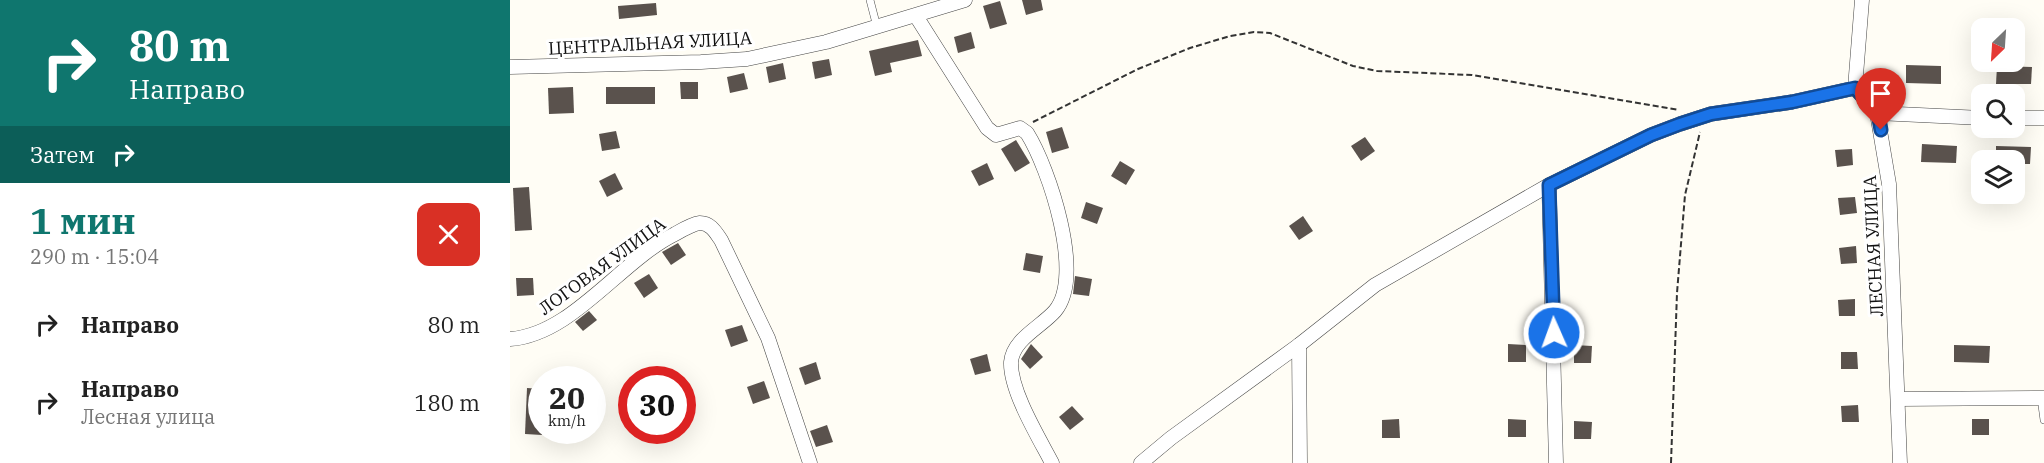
<!DOCTYPE html>
<html lang="ru">
<head>
<meta charset="utf-8">
<style>
  :root { --surface:#fff; --page:#f2f2f2; --text:#222; --muted:#767676; --accent:#0f766e }
  body { margin:0; font-family:"IBM Plex Serif",serif; background:var(--page); color:var(--text); height:100vh; display:flex; flex-direction:column; font-size:22px; white-space:nowrap }
  * { box-sizing:border-box; margin:0 }
  p { font-size:20px; color:var(--muted) }
  .icon { flex:none; width:33px; height:33px; fill:none; stroke:currentColor; stroke-width:2; stroke-linecap:round; stroke-linejoin:round }
  .map { position:relative; flex:1; overflow:hidden }
  .panel { display:flex; flex-direction:column; background:var(--surface); width:510px }
  .panel>* { flex:none }
  .guide { background:#0f766e; color:#fff; overflow:hidden }
  .needle { width:39px; rotate:205deg }
  .buttons { position:absolute; left:1461px; top:18px; display:grid; gap:12px }
  .buttons a { display:grid; place-items:center; width:54px; height:54px; border-radius:12px; background:var(--surface); box-shadow:0 6px 24px #0002; font-size:30px }
  .speed { position:absolute; left:18px; top:366px; display:flex; gap:12px; font-size:30px; font-weight:700; text-align:center }
  .speed>* { display:grid; place-content:center; width:78px; height:78px; border-radius:50%; background:var(--surface); box-shadow:0 6px 24px #0002; line-height:1 }
  .speed small { font-size:15px; font-weight:400 }
  .speed .limit { border:9px solid #d22; background:#fff; color:#111 }
  .pin { position:absolute; display:grid; place-items:center; width:51px; height:51px; color:#fff; margin:-62px -26px; border-radius:50% 50% 50% 0; rotate:-45deg; box-shadow:0 0 6px #0007 }
  .pin .icon { rotate:45deg }
  .me { position:absolute; width:66px; margin:-33px; rotate:358deg; stroke-linejoin:round; filter:drop-shadow(0 0 4px #0008) }
  .turn { display:flex; align-items:center; gap:21px; height:126px; padding:0 30px; font-size:27px }
  .turn .icon { width:78px; height:78px; stroke-width:2.5 }
  .turn b { display:block; font-size:42px; line-height:51px }
  .then { display:flex; align-items:center; height:57px; padding:0 30px; background:#0003; gap:12px; font-size:22px }
  .round { display:grid; place-items:center; flex:none; width:63px; height:63px; border-radius:12px; background:var(--page) }
  .headline { display:flex; align-items:center; justify-content:space-between; height:102px; padding:0 30px }
  h1 { font-size:36px; font-weight:700; line-height:45px; color:var(--accent) }
  ul { padding:0; list-style:none }
  li { display:flex; align-items:center; gap:18px; height:78px; padding:0 30px }
  li div { flex:1 }
  li b { display:block; font-size:22px }
  li em { font-style:normal }
  main { display:flex; flex:1; min-height:0 }
  .map>svg:first-child { display:block }
  .building { fill:#5a524d }
  .lines { fill:none; stroke-linecap:round; stroke-linejoin:round }
  .lane-casing { stroke:#444; stroke-width:8 }
  .street-casing { stroke:#444; stroke-width:15 }
  .path { stroke:#333; stroke-width:2; stroke-dasharray:6 3; stroke-linecap:butt }
  .lane { stroke:#fff; stroke-width:7 }
  .street { stroke:#fff; stroke-width:14 }
  .route-casing { stroke:#114b97; stroke-width:15 }
  .route { stroke:#1a73e8; stroke-width:10 }
  .labels { text-anchor:middle; dominant-baseline:central; stroke-width:6; stroke-linejoin:round; paint-order:stroke }
  .street-label { font-size:18px; fill:#111; stroke:#fff }
</style>
</head>
<body>
<main>
<section class="panel">
<div class="guide">
<div class="turn"><svg class="icon" aria-label="right" viewBox="0 0 24 24"><path d="M7 20v-9h11M14 6l5 5-5 5"/></svg><div><b>80 m</b>Направо</div></div>
<div class="then">Затем<svg class="icon" aria-label="right" viewBox="0 0 24 24"><path d="M7 20v-9h11M14 6l5 5-5 5"/></svg></div>
</div>
<div class="headline"><div><h1>1 мин</h1><p>290 m · 15:04</p></div><a class="round" style="background:#d93025;color:#fff"><svg class="icon" aria-label="close" viewBox="0 0 24 24"><path d="M6 6l12 12M18 6L6 18"/></svg></a></div>
<ul>
<li><svg class="icon" aria-label="right" viewBox="0 0 24 24"><path d="M7 20v-9h11M14 6l5 5-5 5"/></svg><div><b>Направо</b></div><em>80 m</em></li>
<li><svg class="icon" aria-label="right" viewBox="0 0 24 24"><path d="M7 20v-9h11M14 6l5 5-5 5"/></svg><div><b>Направо</b><p>Лесная улица</p></div><em>180 m</em></li>
</ul>
</section>
<div class="map">
<svg width="1534" height="463" viewBox="0 0 1534 463">
  <rect width="100%" height="100%" fill="#fffdf5"/>
  <g class="building">
    <path d="M512,0H531L533,10L516,15Z"/>
    <path d="M490,1L497,24L480,29L473,6Z"/>
    <path d="M146,3L147,15L109,19L108,6Z"/>
    <path d="M461,32L465,48L448,53L444,37Z"/>
    <path d="M408,40L412,56L380,63L382,72L365,76L359,51Z"/>
    <path d="M319,59L322,75L305,79L302,62Z"/>
    <path d="M273,63L276,79L259,83L256,67Z"/>
    <path d="M1396,65L1431,66V84L1396,83Z"/>
    <path d="M1487,66L1522,67L1521,84H1486Z"/>
    <path d="M234,73L238,89L220,93L217,77Z"/>
    <path d="M170,82H188V99H171Z"/>
    <path d="M63,87L64,113L39,114L38,88Z"/>
    <rect x="96" y="87" width="49" height="17"/>
    <path d="M552,127L559,148L542,153L536,132Z"/>
    <path d="M106,131L110,148L92,151L89,134Z"/>
    <path d="M855,137L865,151L851,161L841,146Z"/>
    <path d="M506,140L520,163L505,172L491,149Z"/>
    <path d="M1412,144L1447,146L1446,163L1411,162Z"/>
    <path d="M1486,146L1521,147L1520,164H1504V160H1486Z"/>
    <path d="M1342,149L1343,165L1327,167L1325,150Z"/>
    <path d="M610,161L625,170L616,185L601,176Z"/>
    <path d="M477,163L484,179L469,186L461,171Z"/>
    <path d="M105,173L113,189L97,197L89,181Z"/>
    <path d="M19,187L22,230L5,231L3,188Z"/>
    <path d="M1345,197L1347,213L1330,215L1328,198Z"/>
    <path d="M576,202L593,208L587,224L571,218Z"/>
    <path d="M793,216L803,231L789,240L779,226Z"/>
    <path d="M168,243L176,255L161,265L152,252Z"/>
    <path d="M1346,246L1347,263L1331,264L1329,248Z"/>
    <path d="M516,253L533,256L530,273L513,270Z"/>
    <path d="M139,274L148,288L134,298L124,283Z"/>
    <path d="M565,276L582,279L579,296L563,294Z"/>
    <path d="M6,278H23L24,295L7,296Z"/>
    <path d="M1345,299V316H1329L1328,300Z"/>
    <path d="M79,311L87,320L73,331L65,322Z"/>
    <path d="M232,325L238,341L221,347L215,330Z"/>
    <path d="M521,344L533,357L520,369L511,359Z"/>
    <path d="M998,344L1016,345V362H998Z"/>
    <path d="M1064,345L1082,346L1081,363H1064Z"/>
    <path d="M1444,345L1480,346L1479,363L1444,362Z"/>
    <path d="M1331,352H1347L1348,369H1331Z"/>
    <path d="M477,354L481,371L465,375L460,359Z"/>
    <path d="M306,362L311,379L295,385L289,368Z"/>
    <path d="M254,381L260,398L243,404L237,387Z"/>
    <path d="M17,388L32,389V435L15,434Z"/>
    <path d="M1348,405L1349,422H1332L1331,406Z"/>
    <path d="M562,406L574,419L560,430L549,417Z"/>
    <path d="M889,419L890,438H872V420Z"/>
    <path d="M998,419L1016,420V437H998Z"/>
    <rect x="1462" y="419" width="17" height="16"/>
    <path d="M1064,421L1082,422L1081,439H1064Z"/>
    <path d="M317,425L323,442L306,447L300,431Z"/>
  </g>
  <g class="lines">
    <g class="lane-casing">
      <g id="lane">
        <path d="M360,0L367,27"/>
        <path d="M1531,398L1534,420"/>
      </g>
    </g>
    <g class="street-casing">
      <g id="street">
        <path d="M1352,0L1345,88L1367,113L1379,184L1390,463"/>
        <path d="M406,16L477,128L486,135L510,128L517,133C539,168 575,276 545,311C531,327 503,339 501,362C500,391 529,438 542,463"/>
        <path d="M0,67L191,62L237,59L316,42L455,0"/>
        <path d="M1367,113L1472,118"/>
        <path d="M1504,118H1534"/>
        <path d="M1039,185L1046,463"/>
        <path d="M0,339C62,335 110,261 165,234C172,230 182,224 190,223C201,223 206,233 211,240L258,338L300,463"/>
        <path d="M789,345L790,463"/>
        <path d="M1388,399L1534,398"/>
        <path d="M631,463L661,438L789,345L865,285L1039,185L1141,135L1170,124L1201,114L1282,102L1345,88"/>
      </g>
    </g>
    <g class="path">
      <path d="M523,122L628,69L680,48L720,36L744,32L760,33L843,66L867,71L962,75L1169,110"/>
      <path d="M1161,463L1167,293L1175,195L1190,132"/>
    </g>
    <use href="#lane" class="lane"/>
    <use href="#street" class="street"/>
  </g>
  <g class="lines">
    <g class="route-casing">
      <path id="route" d="M1044,333L1039,185L1141,135L1170,124L1201,114L1282,102L1345,88L1368,113L1371,130"/>
    </g>
    <use href="#route" class="route"/>
  </g>
  <g class="labels">
    <g class="street-label">
      <text transform="translate(140 43) rotate(-3)">ЦЕНТРАЛЬНАЯ УЛИЦА</text>
      <text transform="translate(1363 246) rotate(-93)">ЛЕСНАЯ УЛИЦА</text>
      <text transform="translate(92 266) rotate(-36)">ЛОГОВАЯ УЛИЦА</text>
    </g>
  </g>
</svg>
<div class="buttons">
<a><svg class="needle" viewBox="-14 -14 28 28"><path d="M0-13l5 13h-10z" fill="#e53935"/><path d="M0 13l5-13h-10z" fill="#767676"/></svg></a>
<a><svg class="icon" aria-label="search" viewBox="0 0 24 24"><circle cx="10" cy="10" r="6"/><path d="M15 15l6 6"/></svg></a>
<a><svg class="icon" aria-label="layers" viewBox="0 0 24 24"><path d="M12 4l9 5-9 5-9-5zM3 14l9 5 9-5"/></svg></a>
</div>
<div class="speed"><div>20<small>km/h</small></div><div class="limit">30</div></div>
<div class="pin" style="left:1371px;top:130px;background:#d93025"><svg class="icon" aria-label="arrive" viewBox="0 0 24 24"><path d="M6 21V4h12l-3 4 3 4H6"/></svg></div>
<svg class="me" style="left:1044px;top:333px" viewBox="-20 -20 40 40"><circle r="17" fill="#1a73e8" stroke="#fff" stroke-width="3"/><path d="M0-11L8 9 0 5-8 9z" fill="#fff"/></svg>
</div>
</main>
</body>
</html>
